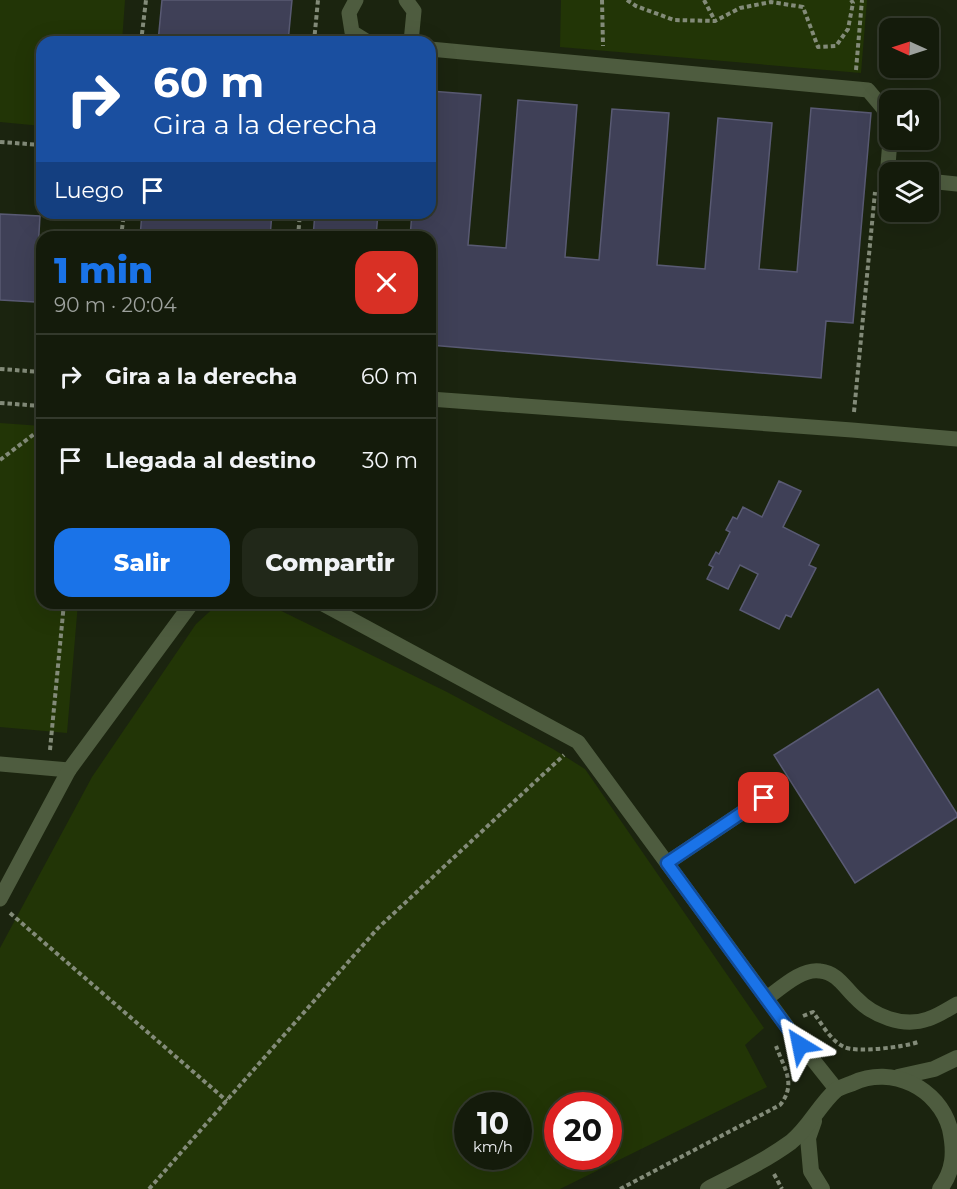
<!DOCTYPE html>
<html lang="es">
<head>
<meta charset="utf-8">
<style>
  :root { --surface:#141b0b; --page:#212819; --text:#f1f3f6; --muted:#9da19d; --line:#33392c; --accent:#1a73e8 }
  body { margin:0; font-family:Montserrat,sans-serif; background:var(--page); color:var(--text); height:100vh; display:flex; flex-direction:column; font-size:22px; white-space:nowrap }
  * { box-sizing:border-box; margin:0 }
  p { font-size:20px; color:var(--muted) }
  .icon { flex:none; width:33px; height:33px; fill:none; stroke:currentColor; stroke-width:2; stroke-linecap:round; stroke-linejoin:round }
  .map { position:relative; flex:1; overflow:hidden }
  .side { position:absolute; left:36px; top:231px; width:400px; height:378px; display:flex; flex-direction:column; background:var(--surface); border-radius:18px; box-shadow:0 6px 24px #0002,0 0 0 2px var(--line) }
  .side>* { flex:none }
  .top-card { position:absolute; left:36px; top:36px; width:400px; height:183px; border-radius:18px; box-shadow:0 6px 24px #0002,0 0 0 2px var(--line); background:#1a4fa0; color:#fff; overflow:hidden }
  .needle { width:39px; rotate:273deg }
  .fabs { position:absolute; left:879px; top:18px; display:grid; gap:12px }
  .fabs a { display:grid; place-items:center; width:60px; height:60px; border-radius:12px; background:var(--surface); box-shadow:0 6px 24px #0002,0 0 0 2px var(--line); font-size:30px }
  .speed { position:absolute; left:454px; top:1092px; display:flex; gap:12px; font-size:30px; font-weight:700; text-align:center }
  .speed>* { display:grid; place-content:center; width:78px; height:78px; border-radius:50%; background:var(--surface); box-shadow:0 6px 24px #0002,0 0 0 2px var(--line); line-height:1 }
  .speed small { font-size:15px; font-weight:400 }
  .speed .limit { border:9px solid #d22; background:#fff; color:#111 }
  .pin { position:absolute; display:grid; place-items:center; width:51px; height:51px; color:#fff; margin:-26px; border-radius:12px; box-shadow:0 3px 9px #0006 }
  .me { position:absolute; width:66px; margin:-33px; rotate:325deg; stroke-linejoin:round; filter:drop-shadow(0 0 4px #0008) }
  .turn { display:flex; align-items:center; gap:21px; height:126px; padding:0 18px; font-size:27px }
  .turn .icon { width:78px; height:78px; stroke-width:2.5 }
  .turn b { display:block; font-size:42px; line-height:51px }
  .then { display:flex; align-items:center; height:57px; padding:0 18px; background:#0003; gap:12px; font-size:22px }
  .round { display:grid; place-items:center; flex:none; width:63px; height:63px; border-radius:18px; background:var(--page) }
  .overview { display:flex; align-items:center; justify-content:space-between; height:102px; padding:0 18px }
  h1 { font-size:36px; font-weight:800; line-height:45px; color:var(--accent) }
  .action { display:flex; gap:12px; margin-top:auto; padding:12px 18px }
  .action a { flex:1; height:69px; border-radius:18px; background:var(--accent); color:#fff; font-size:24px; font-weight:800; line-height:69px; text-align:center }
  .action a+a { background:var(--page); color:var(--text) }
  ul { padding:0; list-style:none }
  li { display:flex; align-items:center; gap:18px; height:84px; padding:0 18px; border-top:2px solid var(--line) }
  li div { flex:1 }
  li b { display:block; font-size:22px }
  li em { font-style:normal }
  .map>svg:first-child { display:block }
  .green { fill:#223506; fill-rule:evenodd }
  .building { fill:#3f4057; stroke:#595a73; stroke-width:1.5 }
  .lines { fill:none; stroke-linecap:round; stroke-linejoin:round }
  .path { stroke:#838b79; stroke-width:4; stroke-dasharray:4.5 3; stroke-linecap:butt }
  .service { stroke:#4e5c3f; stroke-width:15 }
  .tertiary { stroke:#4e5c3f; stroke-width:16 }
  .route-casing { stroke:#114b97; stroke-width:15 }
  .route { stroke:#1a73e8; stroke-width:10 }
</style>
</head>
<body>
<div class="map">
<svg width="957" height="1189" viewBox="0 0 957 1189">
  <rect width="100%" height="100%" fill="#1b240f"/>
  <g class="green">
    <path d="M0,0H125L122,42H42V126L0,122Z"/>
    <path d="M561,0H867L861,73L560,47Z"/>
    <path d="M0,423L42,426V603H78L67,733L0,727Z"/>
    <path d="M219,603H265L447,692L553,749L585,769L764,1028L745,1045L767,1087L560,1189H0V948L92,777L196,624ZM468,1106H519V1156H468ZM558,1106H609V1156H558Z"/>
  </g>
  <g class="building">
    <path d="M162,0H292L288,42H158Z"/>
    <path d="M430,91L481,95L468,245L506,248L518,100L577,105L565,257L599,260L612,109L669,113L657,265L705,269L718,118L772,123L759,269L797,272L811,108L871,113L853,323L826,321L821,378L430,345V237H410L412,213H430Z"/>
    <path d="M142,213H272L270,237H140Z"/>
    <path d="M315,213H378L376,237H313Z"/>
    <path d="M0,214L40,216L35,302L0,300Z"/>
    <path d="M779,481L801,491L783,527L819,545L809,565L816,568L791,617L786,615L779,629L740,610L758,574L740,565L728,589L707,579L713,567L709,565L716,552L719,554L730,532L726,530L733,517L737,519L743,507L762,517Z"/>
    <path d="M878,689L957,814V817L855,883L774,755Z"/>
  </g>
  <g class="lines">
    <g class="path">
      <path d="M602,0L603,46"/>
      <path d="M627,0L636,6L674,20L715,21L740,8L771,2L803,7L818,47L836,46L848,29L853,3L851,0"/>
      <path d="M704,0L715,21"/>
      <path d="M141,42L146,0"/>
      <path d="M314,42L318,0"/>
      <path d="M856,70L862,0"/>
      <path d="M0,142L42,145"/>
      <path d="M121,237L124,213"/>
      <path d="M298,237L300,213"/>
      <path d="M0,369L42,372"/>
      <path d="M0,403L42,406"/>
      <path d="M854,412L875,192"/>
      <path d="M0,460L42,428"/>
      <path d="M50,750L64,603"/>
      <path d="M10,913L227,1101"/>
      <path d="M803,1016L813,1012C822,1024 830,1040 844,1047C857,1053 904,1047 918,1042"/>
      <path d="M774,1174L782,1189"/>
      <path d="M149,1189L378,928L564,755"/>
      <path d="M620,1189L780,1105C797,1084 784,1068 776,1046"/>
    </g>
    <g class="service">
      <path d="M356,0L349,13L352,32L368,42"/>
      <path d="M406,0L414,11L411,42"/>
      <path d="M430,49L868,90L883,108L890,123"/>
      <path d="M890,178H887L890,140"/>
      <path d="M928,181L957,184"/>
      <path d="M430,399L852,430L957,439"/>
      <path d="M321,603L578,742L794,1036L837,1090"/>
      <path d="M0,764L69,770"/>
      <path d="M667,863L764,798"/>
      <path d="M0,899L69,770L192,603"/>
      <path d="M767,998C781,988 802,968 820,971C838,973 844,987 856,998C873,1016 903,1028 928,1019C938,1016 948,1009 957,1004"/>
    </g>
    <g class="tertiary">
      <path d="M898,1077L934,1069L957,1058"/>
      <path d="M814,1121L808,1138L811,1171L822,1189"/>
      <path d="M708,1189C737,1174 765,1161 791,1142C809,1128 819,1105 836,1090C841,1087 848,1085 853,1083C892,1065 939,1088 950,1129C955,1152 954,1170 940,1189"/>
    </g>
  </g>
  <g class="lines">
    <g class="route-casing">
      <path id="route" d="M764,798L667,863L800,1045"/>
    </g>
    <use href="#route" class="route"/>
  </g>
</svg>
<div class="fabs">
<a><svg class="needle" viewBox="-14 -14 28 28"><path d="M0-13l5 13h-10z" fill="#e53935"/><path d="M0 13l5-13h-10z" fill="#9da19d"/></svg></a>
<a><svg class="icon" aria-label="sound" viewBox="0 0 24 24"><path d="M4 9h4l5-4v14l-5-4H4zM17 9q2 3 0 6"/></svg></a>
<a><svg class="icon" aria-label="layers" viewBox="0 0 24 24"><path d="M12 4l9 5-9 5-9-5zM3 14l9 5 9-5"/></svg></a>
</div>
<div class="speed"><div>10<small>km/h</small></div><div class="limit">20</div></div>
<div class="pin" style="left:764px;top:798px;background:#d93025"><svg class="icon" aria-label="arrive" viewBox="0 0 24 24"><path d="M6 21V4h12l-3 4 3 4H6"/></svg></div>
<svg class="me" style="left:800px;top:1045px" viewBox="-20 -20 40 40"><path d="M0-17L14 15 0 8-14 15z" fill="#1a73e8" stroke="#fff" stroke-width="4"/></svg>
<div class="top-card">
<div class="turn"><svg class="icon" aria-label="right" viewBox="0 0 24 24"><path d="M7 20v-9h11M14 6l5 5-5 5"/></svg><div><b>60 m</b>Gira a la derecha</div></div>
<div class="then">Luego<svg class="icon" aria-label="arrive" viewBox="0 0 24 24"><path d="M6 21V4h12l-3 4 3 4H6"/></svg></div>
</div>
<section class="side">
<div class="overview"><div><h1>1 min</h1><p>90 m · 20:04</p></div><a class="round" style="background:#d93025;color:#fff"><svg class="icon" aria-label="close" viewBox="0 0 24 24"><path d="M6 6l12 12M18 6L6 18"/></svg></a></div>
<ul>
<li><svg class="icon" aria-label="right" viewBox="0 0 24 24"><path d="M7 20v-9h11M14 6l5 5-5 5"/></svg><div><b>Gira a la derecha</b></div><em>60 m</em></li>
<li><svg class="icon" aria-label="arrive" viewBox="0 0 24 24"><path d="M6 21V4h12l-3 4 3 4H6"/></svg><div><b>Llegada al destino</b></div><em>30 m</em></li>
</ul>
<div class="action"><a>Salir</a><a>Compartir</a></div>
</section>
</div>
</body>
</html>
